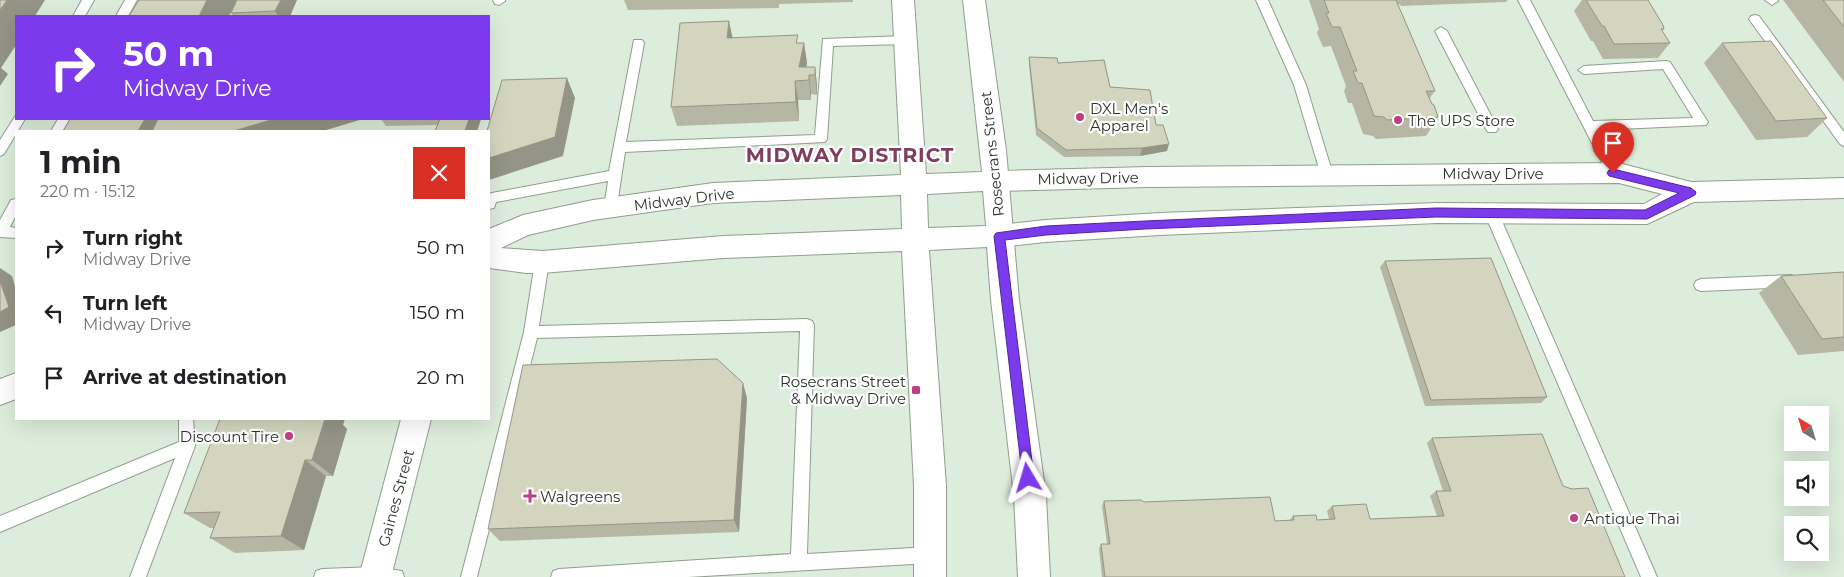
<!DOCTYPE html>
<html lang="en">
<head>
<meta charset="utf-8">
<style>
  :root { --surface:#fff; --page:#f2f2f2; --text:#202124; --muted:#757577 }
  body { margin:0; font-family:Montserrat,sans-serif; background:var(--page); color:var(--text); height:100vh; display:flex; flex-direction:column; font-size:19px; white-space:nowrap }
  * { box-sizing:border-box; margin:0 }
  p { font-size:16px; color:var(--muted) }
  .icon { flex:none; width:28px; height:28px; fill:none; stroke:currentColor; stroke-width:2; stroke-linecap:round; stroke-linejoin:round }
  .map { position:relative; flex:1; overflow:hidden }
  .details { position:absolute; left:15px; top:130px; width:475px; height:290px; display:flex; flex-direction:column; background:var(--surface); border-radius:0px; box-shadow:0 5px 20px #0002 }
  .details>* { flex:none }
  .top-card { position:absolute; left:15px; top:15px; width:475px; height:105px; border-radius:0px; box-shadow:0 5px 20px #0002; background:#7c3aed; color:#fff; overflow:hidden }
  .needle { width:32px; rotate:322deg }
  .buttons { position:absolute; left:1784px; top:406px; display:grid; gap:10px }
  .buttons a { display:grid; place-items:center; width:45px; height:45px; border-radius:0px; background:var(--surface); box-shadow:0 5px 20px #0002; font-size:25px }
  .pin { position:absolute; display:grid; place-items:center; width:42px; height:42px; color:#fff; margin:-51px -21px; border-radius:50% 50% 50% 0; rotate:-45deg; box-shadow:0 0 5px #0007 }
  .pin .icon { rotate:45deg }
  .me { position:absolute; width:55px; margin:-28px; rotate:353deg; stroke-linejoin:round; filter:drop-shadow(0 0 4px #0008) }
  .turn { display:flex; align-items:center; gap:18px; height:105px; padding:0 25px; font-size:22px }
  .turn .icon { width:65px; height:65px; stroke-width:2.5 }
  .turn b { display:block; font-size:35px; line-height:42px }
  .round { display:grid; place-items:center; flex:none; width:52px; height:52px; border-radius:0px; background:var(--page) }
  .overview { display:flex; align-items:center; justify-content:space-between; height:85px; padding:0 25px }
  h1 { font-size:30px; font-weight:700; line-height:38px }
  ul { padding:0; list-style:none }
  li { display:flex; align-items:center; gap:15px; height:65px; padding:0 25px }
  li div { flex:1 }
  li b { display:block; font-size:19px }
  li em { font-style:normal }
  .map>svg:first-child { display:block }
  .lines { fill:none; stroke-linecap:round; stroke-linejoin:round }
  .service-casing { stroke:#8f9e8d; stroke-width:2 }
  .minor-casing { stroke:#8f9e8d; stroke-width:2 }
  .secondary-casing { stroke:#8f9e8d; stroke-width:2 }
  .primary-casing { stroke:#8f9e8d; stroke-width:2 }
  .service { fill:#fff; fill-rule:evenodd }
  .minor { fill:#fff; fill-rule:evenodd }
  .secondary { fill:#fff; fill-rule:evenodd }
  .primary { fill:#fff; fill-rule:evenodd }
  .wall { fill:#b5b7a4 }
  .shaded-wall { fill:#949586 }
  .building { fill:#d3d5bf; stroke:#949586 }
  .route { fill:#7c3aed; stroke:#51269a }
  .poi-dot { fill:#c03e85; stroke:#fff; stroke-width:2 }
  .labels { text-anchor:middle; dominant-baseline:central; stroke-width:4.5; stroke-linejoin:round; paint-order:stroke }
  .poi-label { font-size:15px; fill:#2c332c; stroke:#fff; text-anchor:start }
  .street-label { font-size:15px; fill:#2c332c; stroke:#fff }
  .district-label { font-size:20px; font-weight:bold; letter-spacing:1px; fill:#803d5e; stroke:#fff }
</style>
</head>
<body>
<div class="map">
<svg width="1844" height="577" viewBox="0 0 1844 577">
  <rect width="100%" height="100%" fill="#ddeddb"/>
  <g class="lines">
    <g class="service-casing">
      <g id="service">
        <path d="M82,0H94L85,16H73Z"/>
        <path d="M125,0H137L128,16H116Z"/>
        <path d="M493,0H505V1L499,5L495,4Z"/>
        <path d="M1256,0H1268L1306,85L1333,175L1332,178H1322L1321,175L1294,85Z"/>
        <path d="M1518,0H1530L1593,121L1693,118L1663,69L1584,74L1578,70L1584,66L1666,61L1670,62L1706,119L1708,122L1706,125L1597,130L1619,173L1617,176H1609Z"/>
        <path d="M1765,0H1777L1778,1L1772,5Z"/>
        <path d="M1755,15L1759,16L1844,132V146L1840,144L1751,22L1749,19L1751,16Z"/>
        <path d="M1441,27L1447,31L1498,129L1496,132H1488L1486,129L1435,31Z"/>
        <path d="M906,36L912,40L906,44L833,46L827,139L825,142L625,152L616,212L611,213L606,212L604,208L608,181L496,202L494,208L489,209V194L492,193L609,171L634,40H642L644,43L626,142L815,135L823,39Z"/>
        <path d="M16,115V119H25L4,154L0,156V140Z"/>
        <path d="M58,119H70L63,131H51Z"/>
        <path d="M16,199V215L10,227L16,228V238L0,237V220L11,200Z"/>
        <path d="M1491,207L1496,208L1498,212L1657,577H1641L1484,212L1486,208Z"/>
        <path d="M542,256L547,258L549,262L539,326L807,319L812,321L814,325L807,554L930,547L936,549L938,555L936,561L930,563L688,577H551L553,571L559,569L791,554L800,331L537,338L477,577H461L524,332L535,262L537,258Z"/>
        <path d="M1791,275L1796,277L1798,281L1796,285L1791,287L1701,291L1696,289L1694,285L1696,281L1701,279Z"/>
        <path d="M179,419H193L195,446L146,577H130L175,458L0,532V516L179,442Z"/>
        <path d="M376,567L402,571L404,577H314L316,571L322,569Z"/>
      </g>
    </g>
    <g class="minor-casing">
      <path id="minor" d="M401,419H431L391,577H359Z"/>
    </g>
    <g class="secondary-casing">
      <path id="secondary" d="M1619,163L1691,182L1844,178V198L1694,202L1647,224L1437,223L1160,235L1045,242L1000,247L991,244L987,236L991,228L1000,225L1045,220L1160,213L1437,203L1644,204L1662,194L1619,183L1148,187L995,191L986,188L982,181L986,174L995,171L1148,167Z"/>
    </g>
    <g class="primary-casing">
      <g id="primary">
        <path d="M892,0H914L926,174L982,172L963,0H985L1006,150L1019,300L1046,496L1050,577H1018L1014,496L991,300L987,247L929,250L946,486V577H914V486L902,251L723,258L542,273H526L489,268V229L523,215L593,200L713,183L901,175ZM983,191L986,226L928,228L927,194ZM901,195L902,229L723,236L542,251L501,248L528,235L593,220L713,203Z"/>
        <path d="M16,373V399L0,405V379Z"/>
      </g>
    </g>
    <use href="#service" class="service"/>
    <use href="#minor" class="minor"/>
    <use href="#secondary" class="secondary"/>
    <use href="#primary" class="primary"/>
  </g>
  <g class="wall">
    <path d="M297,0L290,16H233L231,13Z"/>
    <path d="M624,0H853V2L779,4V8L628,10Z"/>
    <path d="M1309,0H1508L1506,2L1401,6L1400,4L1398,5L1435,91L1429,99L1438,117L1426,136L1376,139L1373,136L1363,134L1352,103H1348L1344,91L1346,86L1331,46L1323,47L1317,33L1319,29Z"/>
    <path d="M1582,0H1648L1664,29L1662,31L1670,43L1658,58L1603,59L1593,41H1591L1574,11Z"/>
    <path d="M1783,0H1844V82Z"/>
    <path d="M732,38L799,43H804L807,63L806,67H815L817,86V95L811,94V100H798L799,121L677,126L671,107Z"/>
    <path d="M1722,43L1827,118L1807,137L1756,140L1704,63Z"/>
    <path d="M1029,57L1058,63L1110,87L1156,125L1167,151L1140,156L1064,157L1036,135L1029,65Z"/>
    <path d="M381,119H481L477,131H435L438,125L386,126Z"/>
    <path d="M1385,261L1547,397L1541,403L1425,406L1380,267Z"/>
    <path d="M1844,272V351L1798,355L1759,293L1781,276Z"/>
    <path d="M747,398L739,532L500,541L488,529Z"/>
    <path d="M343,425L347,429L333,476H326L304,550L235,553L210,538L214,528H210L184,513Z"/>
    <path d="M1432,438L1563,486L1625,577H1102L1099,549L1101,544H1107L1102,506L1104,501L1144,502L1275,521L1290,520L1293,516L1317,520L1329,519L1327,511L1332,506L1370,519L1437,516L1430,496L1436,491H1443L1427,443Z"/>
  </g>
  <g class="shaded-wall">
    <path d="M7,0H45L35,16H16V45L1,68L8,74L0,86V10Z"/>
    <path d="M207,0H237L229,16H199Z"/>
    <path d="M281,0H297L290,16H278L275,11Z"/>
    <path d="M729,21L733,40L727,38Z"/>
    <path d="M804,43L807,63L803,80L799,67Z"/>
    <path d="M815,67L817,86V95L815,75Z"/>
    <path d="M809,75L811,94V100L809,80Z"/>
    <path d="M567,78L575,98L563,156L489,180V158Z"/>
    <path d="M795,81L798,100L799,121L796,102Z"/>
    <path d="M145,119H177L171,131H138Z"/>
    <path d="M274,119H363L323,131H234Z"/>
    <path d="M469,119H481L477,131H465Z"/>
    <path d="M1169,144L1167,151L1140,156L1142,148Z"/>
    <path d="M0,268L12,276L16,290V325L0,332Z"/>
    <path d="M743,383L747,398L739,532L734,520Z"/>
    <path d="M325,419H345L343,425L347,429L333,476L312,460Z"/>
    <path d="M305,460L326,476L304,550L281,536Z"/>
  </g>
  <g class="building">
    <path d="M0,0H7L0,10Z"/>
    <path d="M139,0H207L199,16H129Z"/>
    <path d="M237,0H281L275,11L231,13Z"/>
    <path d="M1324,0H1396L1435,91H1426L1432,104L1434,105L1438,117L1387,120L1384,117L1374,116L1362,83H1358L1353,71H1357L1340,27H1332L1326,13H1329Z"/>
    <path d="M1586,0H1648L1663,25L1664,29H1661L1670,43L1614,44L1604,26H1602Z"/>
    <path d="M1823,0H1844V27Z"/>
    <path d="M729,21L727,38L798,35L796,43H804L799,67H815V75H809V80L795,81L796,102L671,107L680,23Z"/>
    <path d="M1771,41L1827,118L1776,121L1722,43Z"/>
    <path d="M1029,57L1057,58L1058,63L1104,60L1110,87L1150,90L1156,125H1163L1169,144L1142,148L1066,150L1037,128Z"/>
    <path d="M567,78L555,137L489,158V131H487L502,80Z"/>
    <path d="M70,119H145L138,131H63Z"/>
    <path d="M158,119H274L234,131H152Z"/>
    <path d="M440,119H469L465,131H435Z"/>
    <path d="M1491,258L1547,397L1431,400L1385,261Z"/>
    <path d="M1844,272V337L1822,339L1781,276Z"/>
    <path d="M0,281L9,307L0,312Z"/>
    <path d="M717,359L743,383L734,520L488,529L523,365Z"/>
    <path d="M220,419H325L312,460H305L281,536L210,538L220,512L184,513Z"/>
    <path d="M1542,434L1563,486L1572,489L1588,488L1625,577H1105L1101,544H1110L1104,501L1141,500L1144,502L1270,497L1275,521L1294,520L1293,516L1316,515L1317,520L1335,519L1332,506L1366,504L1370,519L1444,516L1436,491H1451L1432,438Z"/>
  </g>
  <path class="route" d="M1613,169L1691,188L1696,192L1695,195L1647,219L1436,217L1145,229L1046,235L1005,240L1034,478L1032,482L1028,484L1023,482L994,236L996,233L1046,226L1145,221L1436,208L1645,210L1679,193L1609,176L1607,173L1609,170Z"/>
  <g class="poi-dot">
    <circle cx="1080" cy="117" r="5"/>
    <circle cx="1398" cy="120" r="5"/>
    <rect x="911" y="385" width="10" height="10" rx="2.5"/>
    <circle cx="289" cy="436" r="5"/>
    <path d="M527.5 488.5h5v5h5v5h-5v5h-5v-5h-5v-5h5z"/>
    <circle cx="1574" cy="518" r="5"/>
  </g>
  <g class="labels">
    <g class="poi-label">
      <text x="1090" y="108">DXL Men's<tspan x="1090" dy="17">Apparel</tspan></text>
      <text x="1408" y="120">The UPS Store</text>
      <text x="906" y="381" text-anchor="end">Rosecrans Street<tspan x="906" dy="17">&amp; Midway Drive</tspan></text>
      <text x="279" y="436" text-anchor="end">Discount Tire</text>
      <text x="540" y="496">Walgreens</text>
      <text x="1584" y="518">Antique Thai</text>
    </g>
    <g class="street-label">
      <text transform="translate(992 154) rotate(-96)">Rosecrans Street</text>
      <text x="1493" y="173">Midway Drive</text>
      <text transform="translate(1088 178) rotate(-1)">Midway Drive</text>
      <text transform="translate(684 199) rotate(-7)">Midway Drive</text>
      <text transform="translate(396 498) rotate(-75)">Gaines Street</text>
    </g>
    <g class="district-label">
      <text x="850" y="155">MIDWAY DISTRICT</text>
    </g>
  </g>
</svg>
<div class="buttons">
<a><svg class="needle" viewBox="-14 -14 28 28"><path d="M0-13l5 13h-10z" fill="#e53935"/><path d="M0 13l5-13h-10z" fill="#757577"/></svg></a>
<a><svg class="icon" aria-label="sound" viewBox="0 0 24 24"><path d="M4 9h4l5-4v14l-5-4H4zM17 9q2 3 0 6"/></svg></a>
<a><svg class="icon" aria-label="search" viewBox="0 0 24 24"><circle cx="10" cy="10" r="6"/><path d="M15 15l6 6"/></svg></a>
</div>
<div class="pin" style="left:1613px;top:173px;background:#d93025"><svg class="icon" aria-label="arrive" viewBox="0 0 24 24"><path d="M6 21V4h12l-3 4 3 4H6"/></svg></div>
<svg class="me" style="left:1028px;top:478px" viewBox="-20 -20 40 40"><path d="M0-17L14 15 0 8-14 15z" fill="#7c3aed" stroke="#fff" stroke-width="4"/></svg>
<div class="top-card">
<div class="turn"><svg class="icon" aria-label="right" viewBox="0 0 24 24"><path d="M7 20v-9h11M14 6l5 5-5 5"/></svg><div><b>50 m</b>Midway Drive</div></div>
</div>
<section class="details">
<div class="overview"><div><h1>1 min</h1><p>220 m · 15:12</p></div><a class="round" style="background:#d93025;color:#fff"><svg class="icon" aria-label="close" viewBox="0 0 24 24"><path d="M6 6l12 12M18 6L6 18"/></svg></a></div>
<ul>
<li><svg class="icon" aria-label="right" viewBox="0 0 24 24"><path d="M7 20v-9h11M14 6l5 5-5 5"/></svg><div><b>Turn right</b><p>Midway Drive</p></div><em>50 m</em></li>
<li><svg class="icon" aria-label="left" viewBox="0 0 24 24"><path d="M17 20v-9H6M10 6l-5 5 5 5"/></svg><div><b>Turn left</b><p>Midway Drive</p></div><em>150 m</em></li>
<li><svg class="icon" aria-label="arrive" viewBox="0 0 24 24"><path d="M6 21V4h12l-3 4 3 4H6"/></svg><div><b>Arrive at destination</b></div><em>20 m</em></li>
</ul>
</section>
</div>
</body>
</html>
